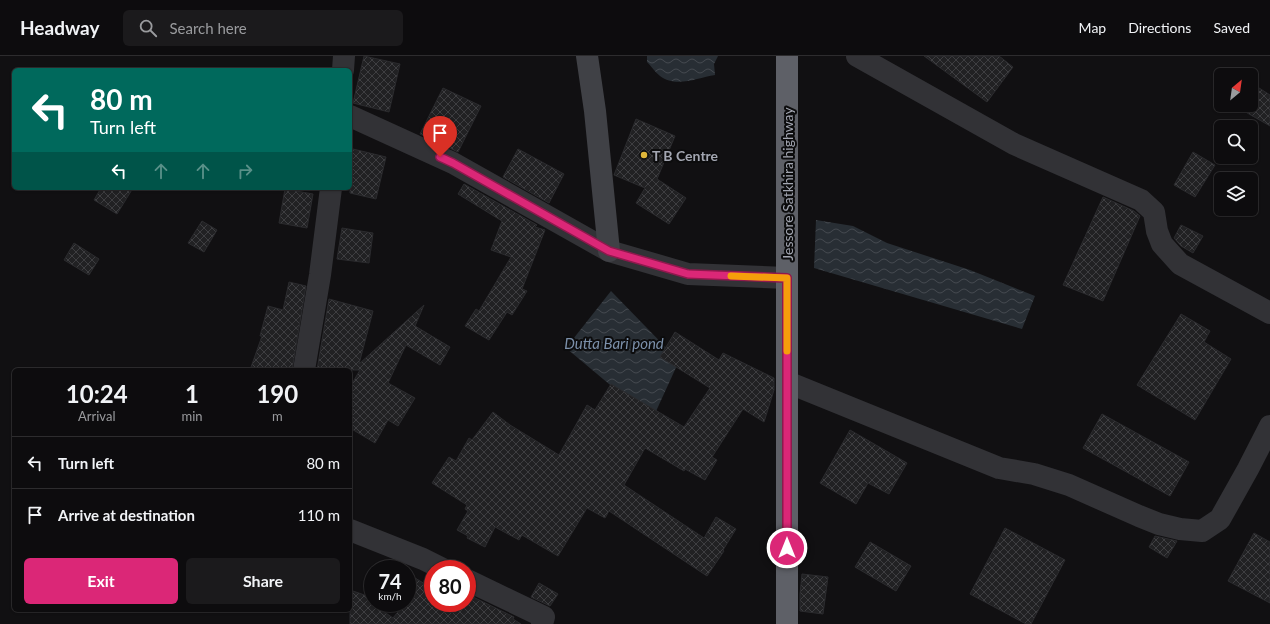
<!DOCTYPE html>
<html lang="en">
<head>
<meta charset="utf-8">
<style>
  :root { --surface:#0d0c0e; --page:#1b1a1c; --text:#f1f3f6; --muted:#9a9b9e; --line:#2d2c2e; --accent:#db2777 }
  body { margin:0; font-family:Lato,sans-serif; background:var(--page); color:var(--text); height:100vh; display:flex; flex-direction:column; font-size:15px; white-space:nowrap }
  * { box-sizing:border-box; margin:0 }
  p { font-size:13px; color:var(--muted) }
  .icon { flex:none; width:22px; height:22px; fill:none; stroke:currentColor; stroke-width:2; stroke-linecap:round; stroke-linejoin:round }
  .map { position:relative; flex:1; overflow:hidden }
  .details { position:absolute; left:12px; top:312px; width:340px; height:244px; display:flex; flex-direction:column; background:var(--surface); border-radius:6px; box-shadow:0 1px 3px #0004,0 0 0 1px var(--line) }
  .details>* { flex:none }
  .hud { position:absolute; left:12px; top:12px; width:340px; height:122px; border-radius:6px; box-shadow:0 1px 3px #0004,0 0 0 1px var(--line); background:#00695c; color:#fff; overflow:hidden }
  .needle { width:26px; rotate:29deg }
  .buttons { position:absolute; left:1214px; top:12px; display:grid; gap:8px }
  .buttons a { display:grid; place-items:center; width:44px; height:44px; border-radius:6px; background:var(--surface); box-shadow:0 1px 3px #0004,0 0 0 1px var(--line); font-size:20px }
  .speed { position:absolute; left:364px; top:504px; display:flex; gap:8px; font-size:20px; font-weight:700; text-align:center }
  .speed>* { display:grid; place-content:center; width:52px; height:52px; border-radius:50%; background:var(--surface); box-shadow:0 1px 3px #0004,0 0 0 1px var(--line); line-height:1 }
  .speed small { font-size:10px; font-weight:400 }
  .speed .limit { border:6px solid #d22; background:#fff; color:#111 }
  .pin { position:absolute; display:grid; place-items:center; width:34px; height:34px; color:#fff; margin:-41px -17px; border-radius:50% 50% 50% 0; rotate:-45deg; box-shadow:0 0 4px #0007 }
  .pin .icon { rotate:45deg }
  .me { position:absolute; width:44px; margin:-22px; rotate:0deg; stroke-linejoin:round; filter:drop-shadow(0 0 3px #0008) }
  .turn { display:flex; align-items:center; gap:14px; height:84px; padding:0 12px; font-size:18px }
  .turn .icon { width:52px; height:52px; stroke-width:2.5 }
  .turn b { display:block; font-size:28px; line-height:34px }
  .lanes { display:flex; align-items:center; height:38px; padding:0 12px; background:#0003; justify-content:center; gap:20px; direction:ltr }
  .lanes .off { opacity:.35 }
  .eta { display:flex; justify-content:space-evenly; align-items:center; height:68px; text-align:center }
  .eta b { font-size:24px; font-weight:700; line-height:28px }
  .primary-button { display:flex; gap:8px; margin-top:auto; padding:8px 12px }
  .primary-button a { flex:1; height:46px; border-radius:6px; background:var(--accent); color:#fff; font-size:16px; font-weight:700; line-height:46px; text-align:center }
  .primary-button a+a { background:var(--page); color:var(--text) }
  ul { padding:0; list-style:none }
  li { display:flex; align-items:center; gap:12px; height:52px; padding:0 12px; border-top:1px solid var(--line) }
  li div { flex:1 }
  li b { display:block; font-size:15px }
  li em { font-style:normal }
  header { display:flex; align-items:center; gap:24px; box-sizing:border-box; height:56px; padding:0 20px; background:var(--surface); border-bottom:1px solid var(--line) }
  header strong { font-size:19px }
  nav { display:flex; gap:22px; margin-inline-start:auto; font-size:14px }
  .search { width:280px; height:36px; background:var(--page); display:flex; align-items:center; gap:10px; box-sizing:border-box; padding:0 14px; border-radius:6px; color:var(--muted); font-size:15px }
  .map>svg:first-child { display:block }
  .water { fill:url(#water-waves) }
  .building { fill:url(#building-cross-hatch); stroke:#2b2b2e }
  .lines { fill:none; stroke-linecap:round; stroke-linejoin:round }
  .street { stroke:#323236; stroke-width:22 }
  .secondary { stroke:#404146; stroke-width:22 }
  .highway { stroke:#5e6067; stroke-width:22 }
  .route-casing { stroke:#8e194d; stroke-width:10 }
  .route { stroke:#db2777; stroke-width:7 }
  .slow { stroke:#f59e0b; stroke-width:7 }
  .poi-dot { fill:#e0b73a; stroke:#0c0c0d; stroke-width:1.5 }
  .labels { text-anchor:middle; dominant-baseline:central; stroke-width:4; stroke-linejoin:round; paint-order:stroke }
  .poi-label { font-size:14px; font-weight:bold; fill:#a3a6b1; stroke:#0c0c0d; text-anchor:start }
  .street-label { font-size:14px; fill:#a3a6b1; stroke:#0c0c0d }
  .water-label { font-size:15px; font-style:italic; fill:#7c90aa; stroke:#0c0c0d }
</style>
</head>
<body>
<header>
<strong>Headway</strong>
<div class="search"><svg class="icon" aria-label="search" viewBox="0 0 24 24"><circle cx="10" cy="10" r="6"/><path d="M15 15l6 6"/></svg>Search here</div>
<nav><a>Map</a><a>Directions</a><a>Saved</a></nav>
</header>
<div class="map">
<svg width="1270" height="568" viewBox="0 0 1270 568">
  <defs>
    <pattern id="water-waves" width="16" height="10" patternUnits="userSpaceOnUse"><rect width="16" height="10" fill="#282e34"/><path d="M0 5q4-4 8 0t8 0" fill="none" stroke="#44494f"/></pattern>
    <pattern id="building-cross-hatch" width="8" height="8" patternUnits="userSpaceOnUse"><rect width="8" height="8" fill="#212123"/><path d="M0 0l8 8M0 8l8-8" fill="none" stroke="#3e3e41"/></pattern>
  </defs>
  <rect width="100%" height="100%" fill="#111012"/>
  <g class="water">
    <path d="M647,0H718L714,8L715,19C697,22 676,32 660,20C655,16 651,10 647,6Z"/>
    <path d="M816,164L853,170L887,187L970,214L1035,240L1022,273L814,212Z"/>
    <path d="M611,235L679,305L652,364L566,292Z"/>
  </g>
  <g class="building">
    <path d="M364,0L400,8L389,56L353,47Z"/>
    <path d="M924,0H999L1013,11L987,46Z"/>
    <path d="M1256,30L1270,39V70L1242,54L1245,49H1251V38Z"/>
    <path d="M443,32L481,50L458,96L420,78Z"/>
    <path d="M636,63L675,80L657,123L686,142L669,168L636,147L645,132L614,119Z"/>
    <path d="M353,93L386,101L376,143L350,137V109Z"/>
    <path d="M518,93L564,118L549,147L503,121Z"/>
    <path d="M1193,96L1215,109L1195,141L1174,129Z"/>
    <path d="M464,128L537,169L535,171L545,174L522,233L527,235L512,259L507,256L489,284L465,270L476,253L479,255L511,201L491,194L502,165L458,138Z"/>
    <path d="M101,132H133L117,158L94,144Z"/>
    <path d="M285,133L313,138L307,172L279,167Z"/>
    <path d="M1103,141L1134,155L1140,160L1103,245L1063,229Z"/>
    <path d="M202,165L217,174L204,196L188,187Z"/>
    <path d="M1181,169L1203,180L1193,197L1181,190L1174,182Z"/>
    <path d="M342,172L373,177L369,207L337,203Z"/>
    <path d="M74,187L99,203L89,219L64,204Z"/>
    <path d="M289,226L306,230L292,314H250L262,280H260L268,250L283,254Z"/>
    <path d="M329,243L373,255L359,308L424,249L415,270L450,291L440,309L406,289L388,327L415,342L398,370L388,364L375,387L350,372V331L360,314H317Z"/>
    <path d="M1181,258L1210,275L1204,286L1231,303L1195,364L1137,329Z"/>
    <path d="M675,276L719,304L723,297L774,322V334L764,366L743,353L712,401L717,404L705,424L685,413L684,415L645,392L624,429L704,482L716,461L736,473L723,494L724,495L707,520L609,455L605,462L587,452L558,500L522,479L519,484L495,471L485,491L467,482L468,480L457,474L468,455L465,453L467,449L432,427L449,401L456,405L469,382L472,384L493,356L510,369L559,399L587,349L595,354L611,328L684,371L710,332L660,301Z"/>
    <path d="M1102,358L1189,406L1170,440L1083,392Z"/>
    <path d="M850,374L907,407L889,438L868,427L856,448L820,427Z"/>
    <path d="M1005,472L1065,504L1031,568H1026L970,538Z"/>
    <path d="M1254,477L1270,486V547L1228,525Z"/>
    <path d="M1155,480L1177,485L1167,502L1149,491Z"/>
    <path d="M870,486L911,510L896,535L855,511Z"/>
    <path d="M407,517L433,533V547H467V538L514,561L513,563L521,568H350V534L373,542V548L393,562L405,547H407Z"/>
    <path d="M802,518L828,521L823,558L800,555V538Z"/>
    <path d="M539,527L558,538L550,550L531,541Z"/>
  </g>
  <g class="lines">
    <g class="street">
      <path d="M857,0L1014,88L1141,144L1154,156L1157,175L1162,188L1180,208L1270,257"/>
      <path d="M343,14L344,0"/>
      <path d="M350,60L453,107L609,195L688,218L787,222"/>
      <path d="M304,314L320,219L331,132"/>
      <path d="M787,326L999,412L1034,418L1069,429L1139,460L1159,468L1180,473L1202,475L1220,463L1248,413L1270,370"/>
      <path d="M350,474L423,503L443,513"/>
      <path d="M467,524L544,561L542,568"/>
    </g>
    <path class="secondary" d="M587,0L595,55L609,195"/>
    <path class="highway" d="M787,0V568"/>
  </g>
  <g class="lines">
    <g class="route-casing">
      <path id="route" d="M440,101L453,107L609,195L688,218L787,222V492"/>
    </g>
    <use href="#route" class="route"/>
    <path class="slow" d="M731,220L787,222V295"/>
  </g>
  <circle class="poi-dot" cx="644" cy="99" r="4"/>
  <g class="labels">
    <g class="poi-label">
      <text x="652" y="99">T B Centre</text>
    </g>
    <g class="street-label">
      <text transform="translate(787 128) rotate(-90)">Jessore Satkhira highway</text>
    </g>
    <g class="water-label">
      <text x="614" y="287">Dutta Bari pond</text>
    </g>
  </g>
</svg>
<div class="buttons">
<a><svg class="needle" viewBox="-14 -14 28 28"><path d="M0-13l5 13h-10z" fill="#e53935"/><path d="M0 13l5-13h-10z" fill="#9a9b9e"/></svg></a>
<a><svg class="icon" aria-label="search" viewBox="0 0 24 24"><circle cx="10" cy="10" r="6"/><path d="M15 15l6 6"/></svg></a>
<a><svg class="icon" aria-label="layers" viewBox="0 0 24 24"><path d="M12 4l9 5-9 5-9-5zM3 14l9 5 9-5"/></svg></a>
</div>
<div class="speed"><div>74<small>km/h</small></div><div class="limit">80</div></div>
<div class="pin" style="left:440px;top:101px;background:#d93025"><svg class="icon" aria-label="arrive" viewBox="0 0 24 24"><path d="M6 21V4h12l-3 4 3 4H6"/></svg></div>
<svg class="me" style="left:787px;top:492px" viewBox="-20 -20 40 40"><circle r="17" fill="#db2777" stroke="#fff" stroke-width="3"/><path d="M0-11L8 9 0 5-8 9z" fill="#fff"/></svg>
<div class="hud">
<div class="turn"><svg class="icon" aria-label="left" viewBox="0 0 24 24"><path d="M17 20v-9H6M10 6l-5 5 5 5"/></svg><div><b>80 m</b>Turn left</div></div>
<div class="lanes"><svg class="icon" aria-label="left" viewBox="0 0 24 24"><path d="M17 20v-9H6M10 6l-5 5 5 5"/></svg><svg class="icon off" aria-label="ahead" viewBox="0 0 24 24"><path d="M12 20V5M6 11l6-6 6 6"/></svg><svg class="icon off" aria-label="ahead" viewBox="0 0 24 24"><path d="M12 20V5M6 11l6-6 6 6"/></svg><svg class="icon off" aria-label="right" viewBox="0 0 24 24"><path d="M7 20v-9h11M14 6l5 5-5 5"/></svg></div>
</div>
<section class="details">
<div class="eta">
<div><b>10:24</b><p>Arrival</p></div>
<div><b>1</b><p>min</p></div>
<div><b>190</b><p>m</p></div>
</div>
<ul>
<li><svg class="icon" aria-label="left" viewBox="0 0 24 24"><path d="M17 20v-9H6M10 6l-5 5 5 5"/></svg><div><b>Turn left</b></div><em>80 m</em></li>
<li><svg class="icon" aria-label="arrive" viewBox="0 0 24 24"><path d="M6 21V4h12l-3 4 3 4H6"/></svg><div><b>Arrive at destination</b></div><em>110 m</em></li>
</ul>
<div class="primary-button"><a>Exit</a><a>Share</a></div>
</section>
</div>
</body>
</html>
